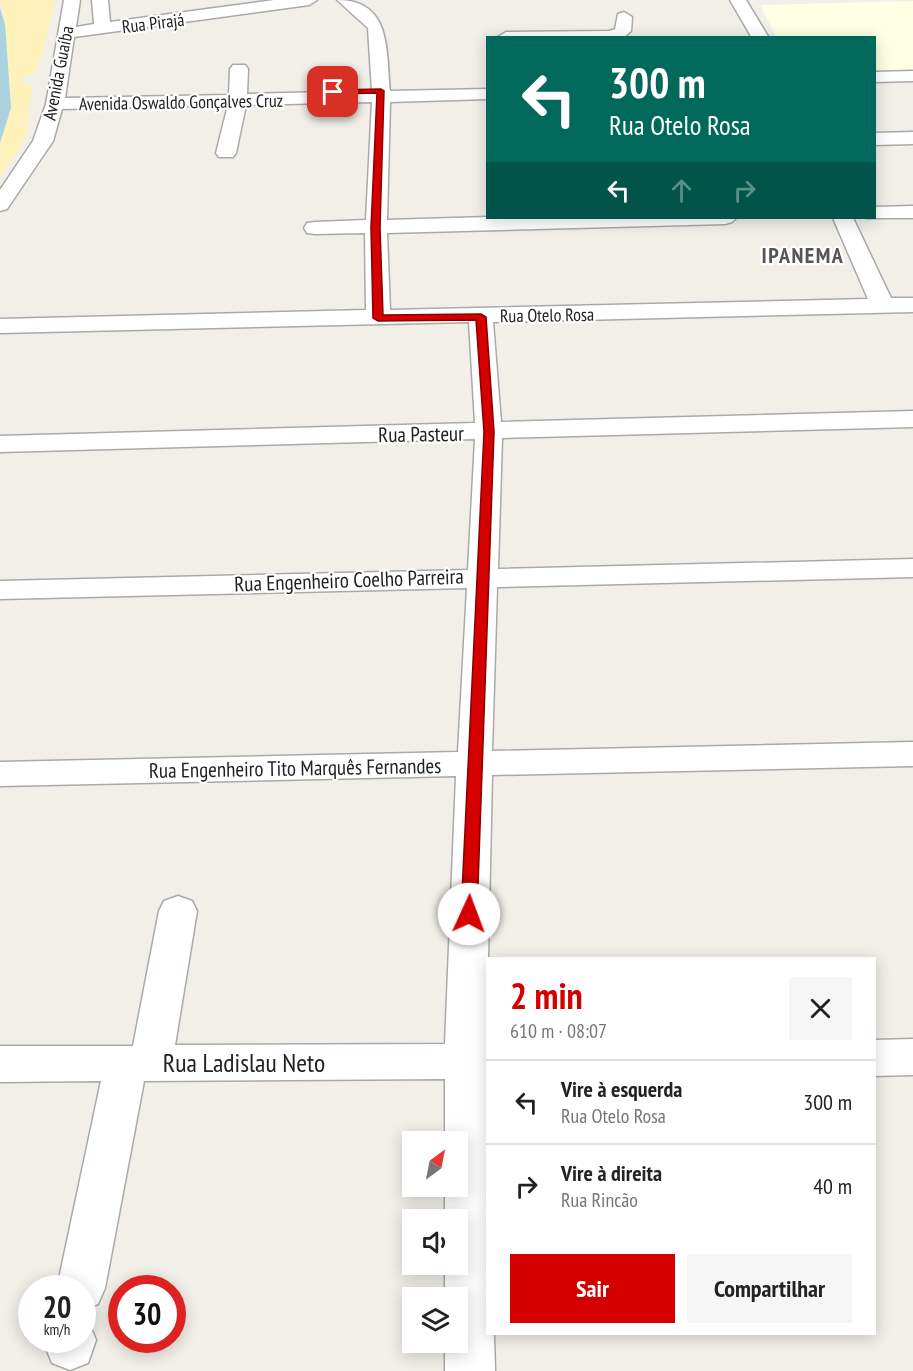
<!DOCTYPE html>
<html lang="pt">
<head>
<meta charset="utf-8">
<style>
  :root { --surface:#fff; --page:#f6f6f6; --text:#222; --muted:#767676; --line:#e0e0e0; --accent:#d40000 }
  body { margin:0; font-family:"PT Sans Narrow",sans-serif; background:var(--page); color:var(--text); height:100vh; display:flex; flex-direction:column; font-size:22px; white-space:nowrap }
  * { box-sizing:border-box; margin:0 }
  p { font-size:20px; color:var(--muted) }
  .icon { flex:none; width:33px; height:33px; fill:none; stroke:currentColor; stroke-width:2; stroke-linecap:round; stroke-linejoin:round }
  .map { position:relative; flex:1; overflow:hidden }
  .drawer { position:absolute; left:486px; top:957px; width:390px; height:378px; display:flex; flex-direction:column; background:var(--surface); border-radius:0px; box-shadow:0 3px 15px #0003 }
  .drawer>* { flex:none }
  .top-card { position:absolute; left:486px; top:36px; width:390px; height:183px; border-radius:0px; box-shadow:0 3px 15px #0003; background:#00695c; color:#fff; overflow:hidden }
  .needle { width:39px; rotate:32deg }
  .controls { position:absolute; left:402px; top:1131px; display:grid; gap:12px }
  .controls a { display:grid; place-items:center; width:66px; height:66px; border-radius:0px; background:var(--surface); box-shadow:0 3px 15px #0003; font-size:30px }
  .speed { position:absolute; left:18px; top:1275px; display:flex; gap:12px; font-size:30px; font-weight:700; text-align:center }
  .speed>* { display:grid; place-content:center; width:78px; height:78px; border-radius:50%; background:var(--surface); box-shadow:0 3px 15px #0003; line-height:1 }
  .speed small { font-size:15px; font-weight:400 }
  .speed .limit { border:9px solid #d22; background:#fff; color:#111 }
  .pin { position:absolute; display:grid; place-items:center; width:51px; height:51px; color:#fff; margin:-26px; border-radius:12px; box-shadow:0 3px 9px #0006 }
  .me { position:absolute; width:66px; margin:-33px; rotate:2deg; stroke-linejoin:round; filter:drop-shadow(0 0 4px #0008) }
  .turn { display:flex; align-items:center; gap:21px; height:126px; padding:0 24px; font-size:27px }
  .turn .icon { width:78px; height:78px; stroke-width:2.5 }
  .turn b { display:block; font-size:42px; line-height:51px }
  .lanes { display:flex; align-items:center; height:57px; padding:0 24px; background:#0003; justify-content:center; gap:30px; direction:ltr }
  .lanes .off { opacity:.35 }
  .round { display:grid; place-items:center; flex:none; width:63px; height:63px; border-radius:0px; background:var(--page) }
  .head { display:flex; align-items:center; justify-content:space-between; height:102px; padding:0 24px }
  h1 { font-size:36px; font-weight:700; line-height:45px; color:var(--accent) }
  .action { display:flex; gap:12px; margin-top:auto; padding:12px 24px }
  .action a { flex:1; height:69px; border-radius:0px; background:var(--accent); color:#fff; font-size:24px; font-weight:700; line-height:69px; text-align:center }
  .action a+a { background:var(--page); color:var(--text) }
  ul { padding:0; list-style:none }
  li { display:flex; align-items:center; gap:18px; height:84px; padding:0 24px; border-top:2px solid var(--line) }
  li div { flex:1 }
  li b { display:block; font-size:22px }
  li em { font-style:normal }
  .map>svg:first-child { display:block }
  .education { fill:#ffffe5 }
  .sand { fill:#fff1ba }
  .water { fill:#aad3df }
  .lines { fill:none; stroke-linecap:round; stroke-linejoin:round }
  .minor-casing { stroke:#a9a9a9; stroke-width:3 }
  .minor { fill:#fff; fill-rule:evenodd }
  .route { fill:#d40000; stroke:#8a0000; stroke-width:1.5 }
  .labels { text-anchor:middle; dominant-baseline:central; stroke-width:4.5; stroke-linejoin:round; paint-order:stroke }
  .far-street-label { font-size:18px; fill:#222; stroke:#fff }
  .street-label { font-size:21px; fill:#222; stroke:#fff }
  .far-district-label { font-size:22px; font-weight:bold; letter-spacing:1.5px; fill:#555; stroke:#fff }
  .near-street-label { font-size:26px; fill:#222; stroke:#fff }
</style>
</head>
<body>
<div class="map">
<svg width="913" height="1371" viewBox="0 0 913 1371">
  <rect width="100%" height="100%" fill="#f2efe9"/>
  <path class="education" d="M913,1V71L875,72L874,38L776,37L760,5Z"/>
  <path class="sand" d="M0,0H55L44,49L34,73L19,80L32,86L26,137L0,178V143L11,108L5,24Z"/>
  <path class="water" d="M0,8L5,24L11,108L0,143Z"/>
  <g class="lines">
    <g class="minor-casing">
      <g id="minor">
        <path d="M64,0H80L76,27L94,24L92,0H108L110,22L274,0H317L309,5L74,37L65,98L229,95L230,69L233,65H245L248,69L247,94L372,91L368,28L337,0C392,0 386,51 390,91L488,89V99L390,102L387,220L488,217L736,218L732,222L725,224L387,233L390,310L868,299L833,218H853L891,298H913V312L493,322L501,422L913,411V427L502,438L498,569L913,559V577L497,587L492,751L913,742V766L492,775L488,958V1334H494L495,1371H445V1342H458V1298H445V1264H458V1220H445V1186H458V1142H445V1079L144,1081L105,1288L98,1304L82,1310V1288H57L101,1081L0,1082V1046H133L159,911L164,901L178,896L192,901L197,911L175,1045L445,1044L456,776L0,786V762L458,752L467,588L0,599V581L468,570L475,439L0,452V436L475,423L469,322L0,333V319L366,310L365,233L315,234L307,233L304,228L307,223L315,222L366,220L372,102L246,105L236,153L233,157H219L216,153L228,105L62,109L53,141L7,209L0,211V190L33,141L46,104Z"/>
        <path d="M730,0H746L769,38H752Z"/>
        <path d="M624,12L632,17L631,31L623,38L498,37L506,32L609,31L615,29L618,14Z"/>
        <path d="M913,71V81L874,82V72Z"/>
        <path d="M913,132V144L874,145V133Z"/>
        <path d="M913,206V218H867H874V207Z"/>
        <path d="M913,1039V1075L874,1076V1040Z"/>
        <path d="M82,1321L89,1323L96,1340L88,1363L70,1370L52,1363L45,1346L46,1340H82Z"/>
      </g>
    </g>
    <use href="#minor" class="minor"/>
  </g>
  <path class="route" d="M381,89L384,91L380,228L383,315L481,314L486,317L494,432L477,914L475,918H464L461,914L484,432L476,320L378,321L373,318L371,228L377,93L333,94L330,92L333,90Z"/>
  <g class="labels">
    <g class="far-street-label">
      <text transform="translate(153 23) rotate(-7)">Rua Pirajá</text>
      <text transform="translate(58 73) rotate(-79)">Avenida Guaíba</text>
      <text transform="translate(181 102) rotate(-1)">Avenida Oswaldo Gonçalves Cruz</text>
      <text transform="translate(547 315) rotate(-1)">Rua Otelo Rosa</text>
    </g>
    <g class="street-label">
      <text transform="translate(421 434) rotate(-1)">Rua Pasteur</text>
      <text transform="translate(349 580) rotate(-2)">Rua Engenheiro Coelho Parreira</text>
      <text transform="translate(295 768) rotate(-1)">Rua Engenheiro Tito Marquês Fernandes</text>
    </g>
    <g class="far-district-label">
      <text x="803" y="255">IPANEMA</text>
    </g>
    <g class="near-street-label">
      <text x="244" y="1062">Rua Ladislau Neto</text>
    </g>
  </g>
</svg>
<div class="controls">
<a><svg class="needle" viewBox="-14 -14 28 28"><path d="M0-13l5 13h-10z" fill="#e53935"/><path d="M0 13l5-13h-10z" fill="#767676"/></svg></a>
<a><svg class="icon" aria-label="sound" viewBox="0 0 24 24"><path d="M4 9h4l5-4v14l-5-4H4zM17 9q2 3 0 6"/></svg></a>
<a><svg class="icon" aria-label="layers" viewBox="0 0 24 24"><path d="M12 4l9 5-9 5-9-5zM3 14l9 5 9-5"/></svg></a>
</div>
<div class="speed"><div>20<small>km/h</small></div><div class="limit">30</div></div>
<div class="pin" style="left:333px;top:92px;background:#d93025"><svg class="icon" aria-label="arrive" viewBox="0 0 24 24"><path d="M6 21V4h12l-3 4 3 4H6"/></svg></div>
<svg class="me" style="left:469px;top:914px" viewBox="-20 -20 40 40"><circle r="19" fill="#fff"/><path d="M0-13L10 11 0 6-10 11z" fill="#d40000"/></svg>
<div class="top-card">
<div class="turn"><svg class="icon" aria-label="left" viewBox="0 0 24 24"><path d="M17 20v-9H6M10 6l-5 5 5 5"/></svg><div><b>300 m</b>Rua Otelo Rosa</div></div>
<div class="lanes"><svg class="icon" aria-label="left" viewBox="0 0 24 24"><path d="M17 20v-9H6M10 6l-5 5 5 5"/></svg><svg class="icon off" aria-label="ahead" viewBox="0 0 24 24"><path d="M12 20V5M6 11l6-6 6 6"/></svg><svg class="icon off" aria-label="right" viewBox="0 0 24 24"><path d="M7 20v-9h11M14 6l5 5-5 5"/></svg></div>
</div>
<section class="drawer">
<div class="head"><div><h1>2 min</h1><p>610 m · 08:07</p></div><a class="round"><svg class="icon" aria-label="close" viewBox="0 0 24 24"><path d="M6 6l12 12M18 6L6 18"/></svg></a></div>
<ul>
<li><svg class="icon" aria-label="left" viewBox="0 0 24 24"><path d="M17 20v-9H6M10 6l-5 5 5 5"/></svg><div><b>Vire à esquerda</b><p>Rua Otelo Rosa</p></div><em>300 m</em></li>
<li><svg class="icon" aria-label="right" viewBox="0 0 24 24"><path d="M7 20v-9h11M14 6l5 5-5 5"/></svg><div><b>Vire à direita</b><p>Rua Rincão</p></div><em>40 m</em></li>
</ul>
<div class="action"><a>Sair</a><a>Compartilhar</a></div>
</section>
</div>
</body>
</html>
